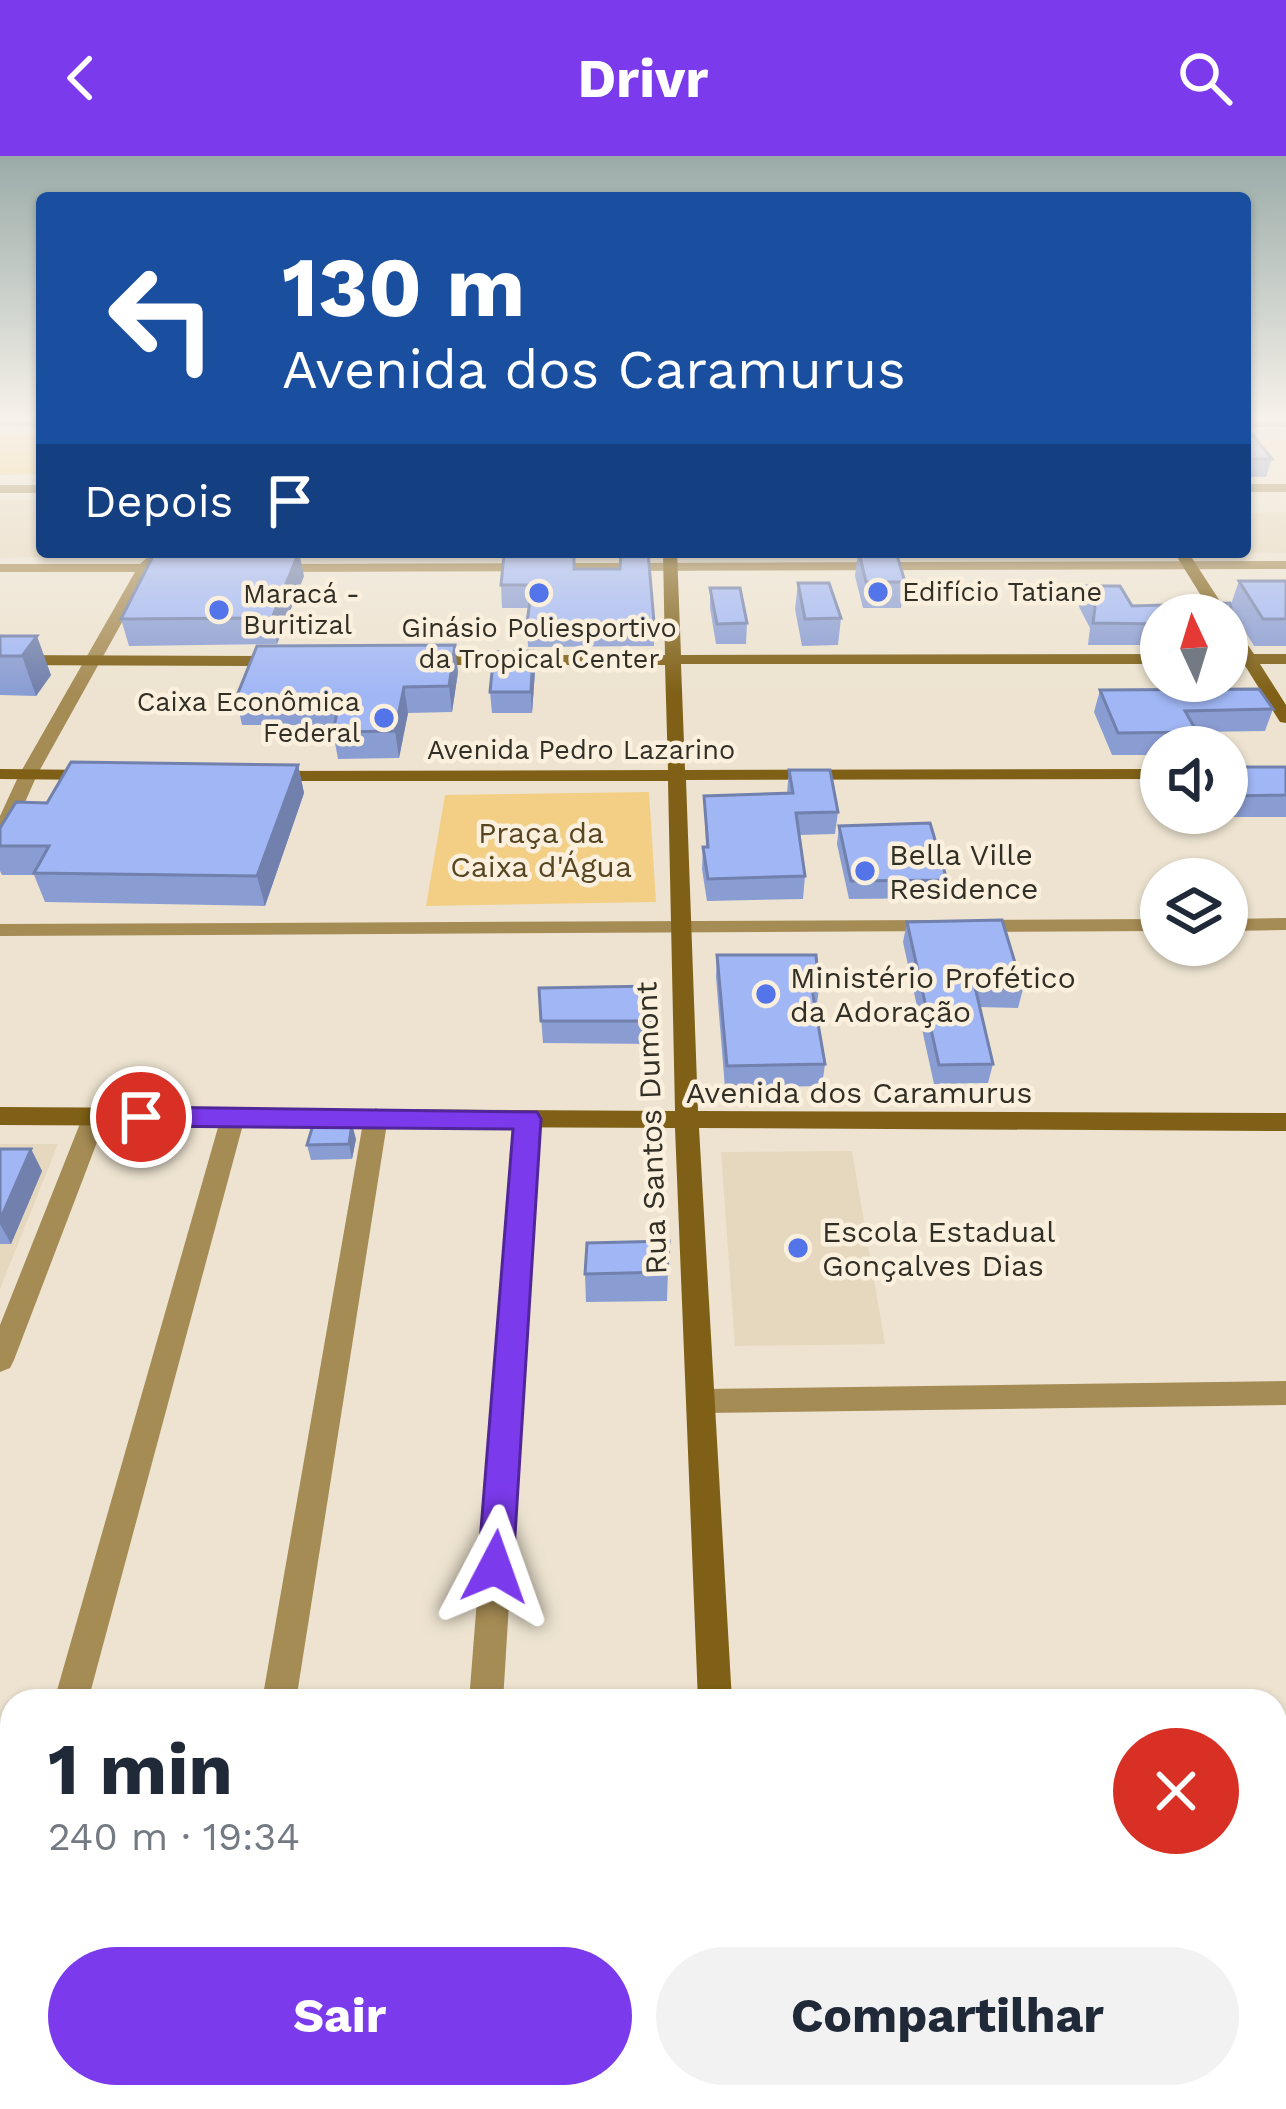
<!DOCTYPE html>
<html lang="pt">
<head>
<meta charset="utf-8">
<style>
  :root { --surface:#fff; --page:#f2f2f3; --text:#1f2937; --muted:#747a83; --accent:#7c3aed }
  body { margin:0; font-family:"Work Sans",sans-serif; background:var(--page); color:var(--text); height:100vh; display:flex; flex-direction:column; font-size:45px; white-space:nowrap }
  * { box-sizing:border-box; margin:0 }
  p { font-size:39px; color:var(--muted) }
  .icon { flex:none; width:66px; height:66px; fill:none; stroke:currentColor; stroke-width:2; stroke-linecap:round; stroke-linejoin:round }
  .map { position:relative; flex:1; overflow:hidden }
  .drawer { position:absolute; left:0px; top:1533px; width:1287px; height:420px; display:flex; flex-direction:column; background:var(--surface); border-radius:36px 36px 0 0; box-shadow:0 3px 9px #0004 }
  .drawer>* { flex:none }
  .guide { position:absolute; left:36px; top:36px; width:1215px; height:366px; border-radius:12px; box-shadow:0 3px 9px #0004; background:#1a4fa0; color:#fff; overflow:hidden }
  .needle { width:78px; rotate:356deg }
  .tools { position:absolute; left:1140px; top:438px; display:grid; gap:24px }
  .tools a { display:grid; place-items:center; width:108px; height:108px; border-radius:50%; background:var(--surface); box-shadow:0 3px 9px #0004; font-size:60px }
  .pin { position:absolute; display:grid; place-items:center; width:102px; height:102px; color:#fff; margin:-51px; border:6px solid #fff; border-radius:50%; box-shadow:0 3px 12px #0007 }
  .me { position:absolute; width:132px; margin:-66px; rotate:4deg; stroke-linejoin:round; filter:drop-shadow(0 0 9px #0008) }
  .turn { display:flex; align-items:center; gap:42px; height:252px; padding:0 48px; font-size:54px }
  .turn .icon { width:156px; height:156px; stroke-width:2.5 }
  .turn b { display:block; font-size:84px; line-height:102px }
  .then { display:flex; align-items:center; height:114px; padding:0 48px; background:#0003; gap:24px; font-size:45px }
  .round { display:grid; place-items:center; flex:none; width:126px; height:126px; border-radius:63px; background:var(--page) }
  .head { display:flex; align-items:center; justify-content:space-between; height:204px; padding:0 48px }
  h1 { font-size:72px; font-weight:700; line-height:90px }
  .button { display:flex; gap:24px; margin-top:auto; padding:24px 48px }
  .button a { flex:1; height:138px; border-radius:72px; background:var(--accent); color:#fff; font-size:48px; font-weight:700; line-height:138px; text-align:center }
  .button a+a { background:var(--page); color:var(--text) }
  header { display:flex; justify-content:space-between; align-items:center; height:156px; padding:0 48px; background:var(--accent); color:#fff; font-size:54px; font-weight:700 }
  .map>svg:first-child { display:block }
  .built { fill:#e6d8be }
  .green { fill:#f2cf85 }
  .lines { fill:none; stroke-linecap:round; stroke-linejoin:round }
  .street { fill:#a58b54; fill-rule:evenodd }
  .secondary { fill:#7f6016; fill-rule:evenodd }
  .wall { fill:#8a9dd3 }
  .shaded-wall { fill:#7180ac }
  .building { fill:#a1b7f5; stroke:#7180ac; stroke-width:3 }
  .route { fill:#7c3aed; stroke:#51269a; stroke-width:3 }
  .poi-dot { fill:#5474e9; stroke:#faf0dd; stroke-width:4.5 }
  .labels { text-anchor:middle; dominant-baseline:central; stroke-width:9; stroke-linejoin:round; paint-order:stroke }
  .far-poi-label { font-size:27px; fill:#322f27; stroke:#faf0dd; text-anchor:start }
  .far-street-label { font-size:27px; fill:#322f27; stroke:#faf0dd }
  .park-label { font-size:30px; fill:#584622; stroke:#faf0dd }
  .poi-label { font-size:30px; fill:#322f27; stroke:#faf0dd; text-anchor:start }
  .street-label { font-size:30px; fill:#322f27; stroke:#faf0dd }
</style>
</head>
<body>
<header><svg class="icon" aria-label="back" viewBox="0 0 24 24"><path d="M15 5l-7 7 7 7"/></svg>Drivr<svg class="icon" aria-label="search" viewBox="0 0 24 24"><circle cx="10" cy="10" r="6"/><path d="M15 15l6 6"/></svg></header>
<div class="map">
<svg width="1286" height="1953" viewBox="0 0 1286 1953">
  <rect width="100%" height="100%" fill="#ede3d0"/>
  <g class="built">
    <path d="M0,344H42V396H48L44,401L0,402Z"/>
    <path d="M1286,356V397L1204,396H1245V357Z"/>
    <path d="M0,988H58L0,1133Z"/>
    <path d="M852,995L885,1188L735,1190L721,996Z"/>
  </g>
  <g class="green">
    <path d="M0,278H42V318L0,319Z"/>
    <path d="M649,636L656,746L426,750L445,639Z"/>
  </g>
  <g class="lines">
    <g class="street">
      <path d="M0,264H42V271L0,270Z"/>
      <rect x="1245" y="264" width="41" height="7"/>
      <rect x="1245" y="328" width="41" height="8"/>
      <rect x="0" y="329" width="42" height="8"/>
      <path d="M150,399L157,403L155,408H180L187,412L180,416H150L37,619L10,680L0,686V660L19,619L135,416H0V408H140Z"/>
      <path d="M1286,405V413L274,416L267,412L274,408Z"/>
      <path d="M1286,762V774L1227,775V763Z"/>
      <path d="M1161,763V775L971,776L961,770L971,764Z"/>
      <path d="M937,764L947,770L944,775L0,780V768Z"/>
      <path d="M95,951L107,960L14,1204L10,1212L0,1216V1169L83,960Z"/>
      <path d="M233,952L245,961L88,1545H54L221,961Z"/>
      <path d="M376,952L388,961L296,1545H262L364,961Z"/>
      <path d="M527,954L539,963L503,1545H469L515,963Z"/>
      <path d="M1286,1225V1249L703,1257L693,1254L689,1245L693,1236L703,1233Z"/>
      <rect x="1275" y="1623" width="11" height="36"/>
      <rect x="0" y="1639" width="12" height="36"/>
      <path d="M12,1741V1818L0,1823V1746Z"/>
      <path d="M190,1941H230L228,1953H188Z"/>
      <path d="M439,1941H479L478,1953H438Z"/>
    </g>
    <g class="secondary">
      <path d="M663,396H677L681,499L1161,498V508H681L685,614L1161,613V623L686,624L698,955L1286,957V975L699,972L732,1545H698L675,972L0,969V951L675,955L668,625H272L263,620L272,615L668,614L665,509H425L417,504L425,499H665Z"/>
      <path d="M1174,396H1188L1229,459L1227,461L1213,459Z"/>
      <path d="M1227,464L1232,466L1254,498H1286V508H1260L1286,549V567L1280,566L1244,508H1227V498H1237L1227,481Z"/>
      <path d="M0,499L283,500L291,505L283,510L0,509Z"/>
      <path d="M0,613L94,614L103,619L94,624L0,623Z"/>
      <rect x="713" y="1941" width="40" height="12"/>
    </g>
  </g>
  <g class="wall">
    <path d="M1245,278L1272,303L1266,321H1245Z"/>
    <path d="M439,396H475V399L439,398Z"/>
    <path d="M858,396L905,426L901,452H863L855,420Z"/>
    <path d="M574,398L575,413L654,466V490L528,491L527,467L529,452H502L501,429Z"/>
    <path d="M304,420L277,488L129,490L121,463Z"/>
    <path d="M1239,425H1286V490H1254L1231,452L1234,468L1227,489V459H1161V489H1088L1090,472L1079,451L1084,430L1132,450L1230,451Z"/>
    <path d="M798,427L841,462L838,489L802,490L795,453Z"/>
    <path d="M710,432L747,467L746,488H716L710,452Z"/>
    <path d="M0,480L51,519L36,540L0,539Z"/>
    <path d="M535,515L532,557H492L490,536Z"/>
    <path d="M458,516L452,556L408,557L399,602L338,603L333,576L335,569H242L236,542Z"/>
    <path d="M1100,534L1273,553L1265,575L1197,576L1192,591H1161V599H1112L1094,556Z"/>
    <path d="M298,609L304,637L265,750L45,746L34,719H2L0,715V672L47,647Z"/>
    <path d="M1227,611H1286V661H1223L1221,657H1227Z"/>
    <path d="M789,614L838,656L835,678L799,679L805,720L803,743L707,745L702,713L703,691H706L704,640L787,637Z"/>
    <path d="M839,670L947,724L943,742L849,743L837,688Z"/>
    <path d="M907,766L1023,833L1018,852L979,851L993,908L988,927L934,928L903,786Z"/>
    <path d="M717,799L819,833L816,855L825,908L822,930L725,932L716,821Z"/>
    <path d="M539,832L656,865V888L543,887Z"/>
    <path d="M356,983L352,1003L311,1004L307,989Z"/>
    <path d="M0,993H31L42,1015L11,1088H0Z"/>
    <path d="M669,1085L667,1145L586,1146L585,1118Z"/>
  </g>
  <g class="shaded-wall">
    <path d="M299,396L304,420L277,488L272,462Z"/>
    <path d="M37,480L51,519L36,540L22,500Z"/>
    <path d="M455,489L458,516L452,556L449,530Z"/>
    <path d="M533,495L535,515L532,557L531,536Z"/>
    <path d="M404,531L408,557L399,602L395,575Z"/>
    <path d="M298,609L304,637L265,750L257,720Z"/>
    <path d="M352,968L356,983L352,1003L349,988Z"/>
    <path d="M31,993L42,1015L11,1088L0,1068V1064Z"/>
  </g>
  <g class="building">
    <path d="M1245,278H1252L1272,303H1245Z"/>
    <path d="M155,396H299L272,462L121,463Z"/>
    <path d="M621,396H648L654,466L527,467L532,429H501L504,399L574,398V413H620Z"/>
    <path d="M859,396H896L905,426H866Z"/>
    <path d="M1239,425H1286V463H1263Z"/>
    <path d="M798,427H829L841,462L805,463Z"/>
    <path d="M1084,430H1120L1132,450L1230,447L1234,468H1227V459H1161V468L1093,467L1095,451Z"/>
    <path d="M710,432H740L747,467L717,468Z"/>
    <path d="M0,480H37L22,500H0Z"/>
    <path d="M455,489L449,530L404,531L395,575L333,576L340,542H236L257,490Z"/>
    <path d="M533,495L531,536H490L494,496Z"/>
    <path d="M1259,533L1273,553L1185,555L1197,576L1118,577L1100,534Z"/>
    <path d="M71,606L298,609L257,720L34,717L49,690H0V672L16,646L47,647Z"/>
    <path d="M1227,611H1286V639L1231,640L1227,632Z"/>
    <path d="M789,614H830L838,656L796,657L805,720L708,723L703,691H708L704,640L793,637Z"/>
    <path d="M930,667L947,724L851,725L839,670Z"/>
    <path d="M1002,764L1023,833L975,831L993,908L939,909L907,766Z"/>
    <path d="M717,799H816L819,833H812L825,908L727,910Z"/>
    <path d="M655,830L656,865H541L539,832Z"/>
    <path d="M352,968L349,988L307,989L313,969Z"/>
    <path d="M0,993H31L0,1064Z"/>
    <path d="M669,1085L667,1116L585,1118L587,1087Z"/>
  </g>
  <linearGradient id="sky" x2="0" y2="1"><stop stop-color="#9aaba8"/><stop offset="0.49" stop-color="#f7f2ea"/><stop offset="1" stop-color="#f7f2ea" stop-opacity="0"/></linearGradient>
  <rect width="1286" height="537" fill="url(#sky)"/>
  <path class="route" d="M141,951L537,956L541,963L513,1411L508,1423L495,1428L483,1423L478,1411L513,973L141,970L128,961Z"/>
  <g class="poi-dot">
    <circle cx="878" cy="436" r="12"/>
    <circle cx="539" cy="437" r="12"/>
    <circle cx="219" cy="454" r="12"/>
    <circle cx="384" cy="562" r="12"/>
    <circle cx="865" cy="715" r="12"/>
    <circle cx="766" cy="838" r="12"/>
    <circle cx="798" cy="1092" r="12"/>
  </g>
  <g class="labels">
    <g class="far-poi-label">
      <text x="902" y="436">Edifício Tatiane</text>
      <text x="243" y="438">Maracá -<tspan x="243" dy="31">Buritizal</tspan></text>
      <text x="539" y="472" text-anchor="middle">Ginásio Poliesportivo<tspan x="539" dy="31">da Tropical Center</tspan></text>
      <text x="360" y="546" text-anchor="end">Caixa Econômica<tspan x="360" dy="31">Federal</tspan></text>
    </g>
    <g class="far-street-label">
      <text x="581" y="594">Avenida Pedro Lazarino</text>
    </g>
    <g class="park-label">
      <text x="541" y="676">Praça da<tspan x="541" dy="34">Caixa d'Água</tspan></text>
    </g>
    <g class="poi-label">
      <text x="889" y="698">Bella Ville<tspan x="889" dy="34">Residence</tspan></text>
      <text x="790" y="821">Ministério Profético<tspan x="790" dy="34">da Adoração</tspan></text>
      <text x="822" y="1075">Escola Estadual<tspan x="822" dy="34">Gonçalves Dias</tspan></text>
    </g>
    <g class="street-label">
      <text x="859" y="936">Avenida dos Caramurus</text>
      <text transform="translate(651 972) rotate(-92)">Rua Santos Dumont</text>
    </g>
  </g>
</svg>
<div class="tools">
<a><svg class="needle" viewBox="-14 -14 28 28"><path d="M0-13l5 13h-10z" fill="#e53935"/><path d="M0 13l5-13h-10z" fill="#747a83"/></svg></a>
<a><svg class="icon" aria-label="sound" viewBox="0 0 24 24"><path d="M4 9h4l5-4v14l-5-4H4zM17 9q2 3 0 6"/></svg></a>
<a><svg class="icon" aria-label="layers" viewBox="0 0 24 24"><path d="M12 4l9 5-9 5-9-5zM3 14l9 5 9-5"/></svg></a>
</div>
<div class="pin" style="left:141px;top:961px;background:#d93025"><svg class="icon" aria-label="arrive" viewBox="0 0 24 24"><path d="M6 21V4h12l-3 4 3 4H6"/></svg></div>
<svg class="me" style="left:495px;top:1411px" viewBox="-20 -20 40 40"><path d="M0-17L14 15 0 8-14 15z" fill="#7c3aed" stroke="#fff" stroke-width="4"/></svg>
<div class="guide">
<div class="turn"><svg class="icon" aria-label="left" viewBox="0 0 24 24"><path d="M17 20v-9H6M10 6l-5 5 5 5"/></svg><div><b>130 m</b>Avenida dos Caramurus</div></div>
<div class="then">Depois<svg class="icon" aria-label="arrive" viewBox="0 0 24 24"><path d="M6 21V4h12l-3 4 3 4H6"/></svg></div>
</div>
<section class="drawer">
<div class="head"><div><h1>1 min</h1><p>240 m · 19:34</p></div><a class="round" style="background:#d93025;color:#fff"><svg class="icon" aria-label="close" viewBox="0 0 24 24"><path d="M6 6l12 12M18 6L6 18"/></svg></a></div>
<div class="button"><a>Sair</a><a>Compartilhar</a></div>
</section>
</div>
</body>
</html>
